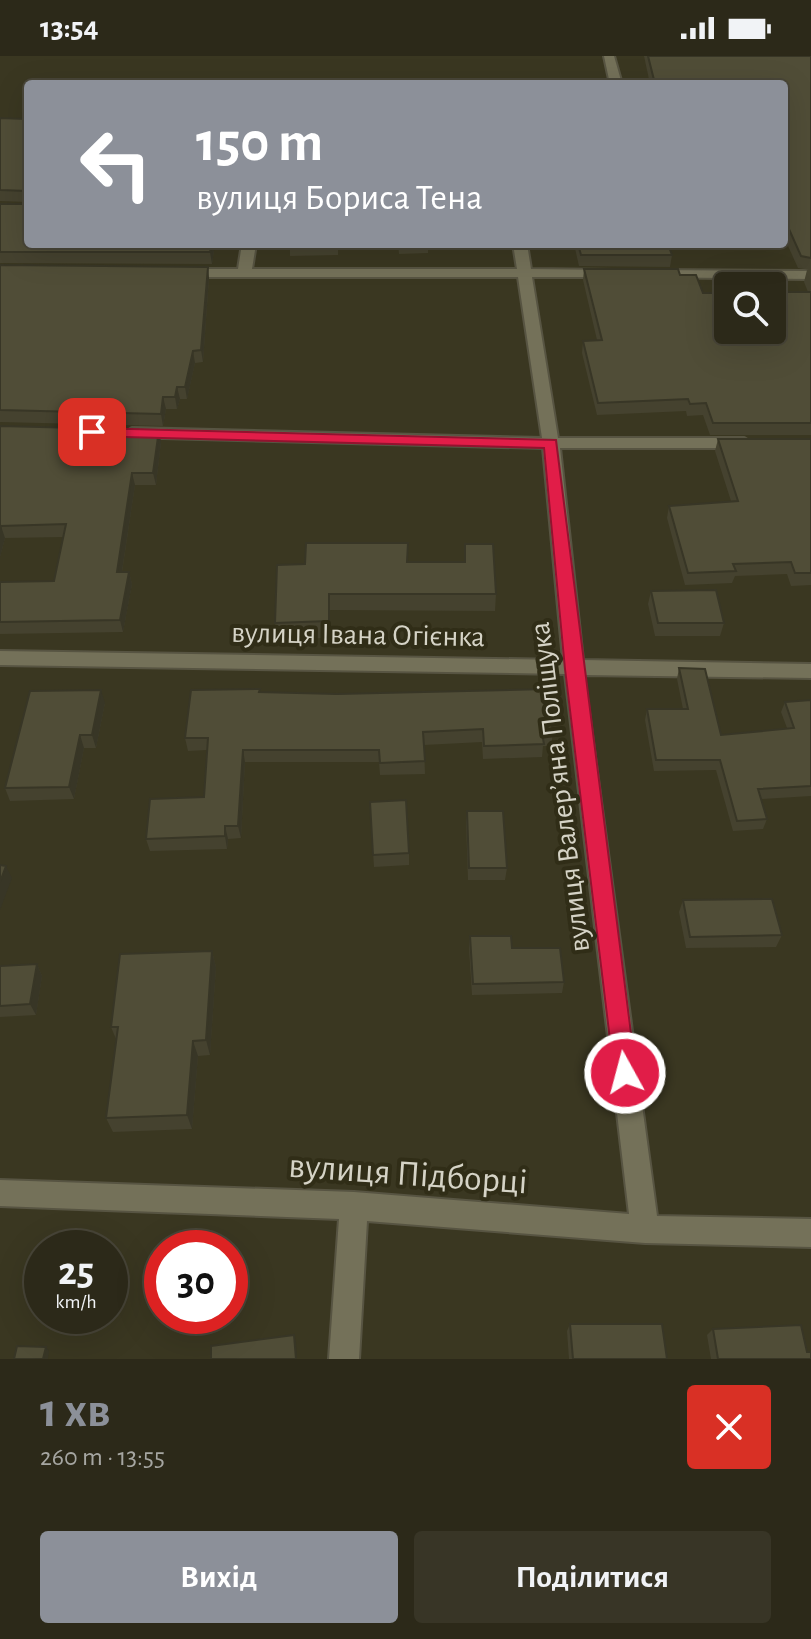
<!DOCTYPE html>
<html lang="uk">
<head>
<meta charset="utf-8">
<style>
  :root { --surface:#2c2919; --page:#383526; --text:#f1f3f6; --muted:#a6a6a2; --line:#484538; --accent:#8c9099 }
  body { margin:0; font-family:"Alegreya Sans",sans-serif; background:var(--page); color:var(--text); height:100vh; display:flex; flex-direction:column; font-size:30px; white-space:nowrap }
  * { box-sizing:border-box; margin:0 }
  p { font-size:26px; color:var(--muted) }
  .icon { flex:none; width:44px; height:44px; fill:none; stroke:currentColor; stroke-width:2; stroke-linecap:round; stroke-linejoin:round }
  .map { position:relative; height:1303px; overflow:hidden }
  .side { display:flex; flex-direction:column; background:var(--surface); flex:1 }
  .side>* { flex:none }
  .top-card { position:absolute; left:24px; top:24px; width:764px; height:168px; border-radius:8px; box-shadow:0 8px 32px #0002,0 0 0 2px var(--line); background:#8c9099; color:#fff; overflow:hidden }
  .controls { position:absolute; left:714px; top:216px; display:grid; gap:16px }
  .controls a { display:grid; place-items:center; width:72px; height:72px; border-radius:8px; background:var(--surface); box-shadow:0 8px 32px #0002,0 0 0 2px var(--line); font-size:40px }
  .speed { position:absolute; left:24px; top:1174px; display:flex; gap:16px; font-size:40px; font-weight:700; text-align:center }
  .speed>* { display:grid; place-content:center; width:104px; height:104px; border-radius:50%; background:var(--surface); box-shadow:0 8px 32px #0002,0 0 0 2px var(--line); line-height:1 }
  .speed small { font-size:20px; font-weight:400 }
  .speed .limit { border:12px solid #d22; background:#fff; color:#111 }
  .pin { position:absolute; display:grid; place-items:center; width:68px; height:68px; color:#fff; margin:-34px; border-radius:16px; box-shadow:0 4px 12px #0006 }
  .me { position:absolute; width:88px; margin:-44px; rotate:353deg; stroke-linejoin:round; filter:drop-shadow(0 0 6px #0008) }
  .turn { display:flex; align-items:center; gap:28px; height:168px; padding:0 40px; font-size:36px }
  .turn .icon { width:104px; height:104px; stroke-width:2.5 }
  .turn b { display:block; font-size:56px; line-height:68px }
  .round { display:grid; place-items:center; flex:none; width:84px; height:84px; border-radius:8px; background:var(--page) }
  .summary { display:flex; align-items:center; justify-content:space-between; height:136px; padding:0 40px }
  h1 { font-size:48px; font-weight:700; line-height:60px; color:var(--accent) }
  .button { display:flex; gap:16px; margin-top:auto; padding:16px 40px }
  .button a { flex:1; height:92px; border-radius:8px; background:var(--accent); color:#fff; font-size:32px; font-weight:700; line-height:92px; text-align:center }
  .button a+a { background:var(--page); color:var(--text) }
  .status { display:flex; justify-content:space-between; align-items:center; height:56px; padding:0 40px; background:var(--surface); direction:ltr }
  .status svg { height:22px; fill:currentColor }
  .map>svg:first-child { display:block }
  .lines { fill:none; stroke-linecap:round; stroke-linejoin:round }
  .street-casing { stroke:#575442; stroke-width:4 }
  .street { fill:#747159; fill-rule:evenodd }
  .wall { fill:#45422f }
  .shaded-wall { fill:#383626 }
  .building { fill:#504d37; stroke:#383626; stroke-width:2 }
  .route { fill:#e11d48; stroke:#92132f; stroke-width:2 }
  .labels { text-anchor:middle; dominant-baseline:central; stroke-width:8; stroke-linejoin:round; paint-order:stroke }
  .street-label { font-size:30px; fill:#d5d3c6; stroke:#302d17 }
  .near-street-label { font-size:36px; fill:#d5d3c6; stroke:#302d17 }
</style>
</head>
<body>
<div class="status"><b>13:54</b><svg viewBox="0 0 49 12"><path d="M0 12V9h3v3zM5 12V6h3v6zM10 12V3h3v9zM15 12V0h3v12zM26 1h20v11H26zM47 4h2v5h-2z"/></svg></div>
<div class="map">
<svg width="811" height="1303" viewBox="0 0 811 1303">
  <rect width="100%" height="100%" fill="#3a3721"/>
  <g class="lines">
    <g class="street-casing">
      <g id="street">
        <path d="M604,0H614L622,28H610Z"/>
        <path d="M242,188H256L252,213H517L513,188H527L531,213L613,214L615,217L608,221H532L558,382H744L752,387L744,392H560L583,604L811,608V622L584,619L657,1160L811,1163V1191L645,1187L367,1165L359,1303H329L339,1163L0,1150V1124L354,1136L629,1158L565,618L0,609V595L563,604L543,392L126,381L124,377L132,372L542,382L518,221H184L177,217L184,213H238Z"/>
        <path d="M652,214L811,215V223L647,221V215Z"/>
      </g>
    </g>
    <use href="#street" class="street"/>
  </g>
  <g class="wall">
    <path d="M644,0H811V379H710L703,359L687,360L686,355L597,359L582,297L583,285L597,284L583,224L584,213L680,219L703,237L808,236L804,226L807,214H809L798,212L784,181V28H650Z"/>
    <path d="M0,62L215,188L212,208L0,207V148H25L27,146L0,145Z"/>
    <path d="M290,188H338V199L290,200Z"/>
    <path d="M398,188H428V197L399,198Z"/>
    <path d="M574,188H668L672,199L670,211L579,210Z"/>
    <path d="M0,209L209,222L203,306L195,307L187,343H180L177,353H166L163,370L0,366Z"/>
    <path d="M0,370L161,386L156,429H135L122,516H129L132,528L123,576L0,578V526L54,525L64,481L5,482L0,501Z"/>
    <path d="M718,383H811V529L791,530L787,518L735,520L732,527L685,529L667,462L669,450L731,445L715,395Z"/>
    <path d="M465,488L496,538L495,555L330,554V582L277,583L275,567L277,509L408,506H464Z"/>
    <path d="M651,535L724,567L720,580H655L648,548Z"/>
    <path d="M679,612L721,679L787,672L781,656L785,646L811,644V740L761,743L767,763L763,773L733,775L716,714L654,715L645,664L647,653H683L677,623Z"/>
    <path d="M260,633V636L553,677L551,690H543L542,701L483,703L482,686L424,689L425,718L380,719L379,706H245L241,782L228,783L227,793L150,795L146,783L204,741L207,694L188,695L185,682Z"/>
    <path d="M105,647L96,692H84L74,743L10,745L5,732Z"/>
    <path d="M370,746L409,797V809L374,811Z"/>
    <path d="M467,755L507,812L505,824H468L466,767Z"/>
    <path d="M683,844L782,879L776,891L686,892L679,856Z"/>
    <path d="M470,880L512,892L564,926L562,937L472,939L469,892Z"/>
    <path d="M212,895L216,911L210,999L198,1000L192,1073L113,1076L106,1062L116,983L111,971Z"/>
    <path d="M37,908L42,920L36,959L0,961V910Z"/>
    <path d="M570,1268L667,1303H569L567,1275Z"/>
    <path d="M713,1273L807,1296L811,1303H711L707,1279Z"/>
  </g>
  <g class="shaded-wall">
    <path d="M212,188H215L212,208L210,196Z"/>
    <path d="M208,211L209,222L203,306L201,294Z"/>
    <path d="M193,295L195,307L187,343L185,331Z"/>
    <path d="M177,331L180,343L177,353L175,341Z"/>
    <path d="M163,341L166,353L163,370L161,358Z"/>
    <path d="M159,374L161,386L156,429L153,417Z"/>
    <path d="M132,417L135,429L120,528L117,516Z"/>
    <path d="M1,470L5,482L0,501V474Z"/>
    <path d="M129,516L132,528L123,576L120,564Z"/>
    <path d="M101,634L105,647L96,692L92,679Z"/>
    <path d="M80,679L84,692L74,743L69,731Z"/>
    <path d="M243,694L245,706L241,782L238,770Z"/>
    <path d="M225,770L228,783L227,793L225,780Z"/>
    <path d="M6,810L12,822L0,854V826Z"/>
    <path d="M212,895L216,911L210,999L206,984Z"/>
    <path d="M37,908L42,920L36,959L30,948Z"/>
    <path d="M193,985L198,1000L192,1073L187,1059Z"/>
    <path d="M294,1279L296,1286L297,1303H296Z"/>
    <path d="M46,1291L49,1295L48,1303H43Z"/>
  </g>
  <g class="building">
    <path d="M648,0H811V202L801,200L784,162V28H655Z"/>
    <path d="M0,62L27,63L28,62V143L27,135L0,134Z"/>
    <path d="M28,145V188H212L210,196H0V148H25Z"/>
    <path d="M578,188H668L672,199H581Z"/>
    <path d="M0,209L208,211L201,294L193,295L185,331H177L175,341H163L161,358L0,354Z"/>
    <path d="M584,213H678L680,219H696L703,237H728V274H772V236H811V367H713L706,347L690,348L688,343L598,347L583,285L602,284Z"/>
    <path d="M0,370L159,374L153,417H132L117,516H129L120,564L0,566V526L54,525L66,468L1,470L0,474Z"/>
    <path d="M718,383H811V517H795L791,506L733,508L736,515L688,517L669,450L738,445Z"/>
    <path d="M306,487H408L407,506H465V488H493L496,538H329V565L275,567L277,509L305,508Z"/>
    <path d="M716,534L724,567H658L651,535Z"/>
    <path d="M679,612L705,613L721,679L794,672L785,646L811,644V730L758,733L767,763L737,765L720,704H656L647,653H688Z"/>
    <path d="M260,633L259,636L337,638L547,633L553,677H542L544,688L484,690L483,673L423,676L425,705L380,707L379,694H243L238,770H225V780L146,783L150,743L204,741L208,682H185L191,634Z"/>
    <path d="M101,634L92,679H80L69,731L5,732L30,635Z"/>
    <path d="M406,744L409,797L373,799L370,746Z"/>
    <path d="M467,755H503L507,812H469Z"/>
    <path d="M0,809L6,810L0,826Z"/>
    <path d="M772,843L782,879L690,881L683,844Z"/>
    <path d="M470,880H511L512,892H560L564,926L473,928Z"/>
    <path d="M212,895L206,984L193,985L187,1059L106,1062L118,971H111L120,898Z"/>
    <path d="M37,908L30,948L0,950V910Z"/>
    <path d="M570,1268H662L667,1303H573Z"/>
    <path d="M801,1269L807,1296H811V1303H718L713,1273Z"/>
    <path d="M294,1279L296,1303H211V1290Z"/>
    <path d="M17,1290L46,1291L43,1303H14Z"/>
  </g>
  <path class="route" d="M92,372L556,384L636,1017L633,1025L625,1028L617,1025L614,1017L565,613L544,392L87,380V373Z"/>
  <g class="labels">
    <g class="street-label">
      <text transform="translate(358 579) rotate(1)">вулиця Івана Огієнка</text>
      <text transform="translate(560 731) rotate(-97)">вулиця Валерʼяна Поліщука</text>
    </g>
    <g class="near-street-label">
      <text transform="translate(408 1118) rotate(4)">вулиця Підборці</text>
    </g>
  </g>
</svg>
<div class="controls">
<a><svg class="icon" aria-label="search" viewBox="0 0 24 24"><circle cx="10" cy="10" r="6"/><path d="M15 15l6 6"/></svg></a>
</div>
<div class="speed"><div>25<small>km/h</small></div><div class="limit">30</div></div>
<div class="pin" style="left:92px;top:376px;background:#d93025"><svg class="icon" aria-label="arrive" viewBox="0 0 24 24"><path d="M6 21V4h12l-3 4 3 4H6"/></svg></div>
<svg class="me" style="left:625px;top:1017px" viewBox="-20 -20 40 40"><circle r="17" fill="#e11d48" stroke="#fff" stroke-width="3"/><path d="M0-11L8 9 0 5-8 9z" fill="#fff"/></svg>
<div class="top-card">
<div class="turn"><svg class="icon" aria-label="left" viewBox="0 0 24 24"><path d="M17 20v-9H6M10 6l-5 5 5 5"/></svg><div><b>150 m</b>вулиця Бориса Тена</div></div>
</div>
</div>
<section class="side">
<div class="summary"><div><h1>1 хв</h1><p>260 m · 13:55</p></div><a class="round" style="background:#d93025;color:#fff"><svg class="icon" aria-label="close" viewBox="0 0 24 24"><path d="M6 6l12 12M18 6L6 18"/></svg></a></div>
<div class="button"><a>Вихід</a><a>Поділитися</a></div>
</section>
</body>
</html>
